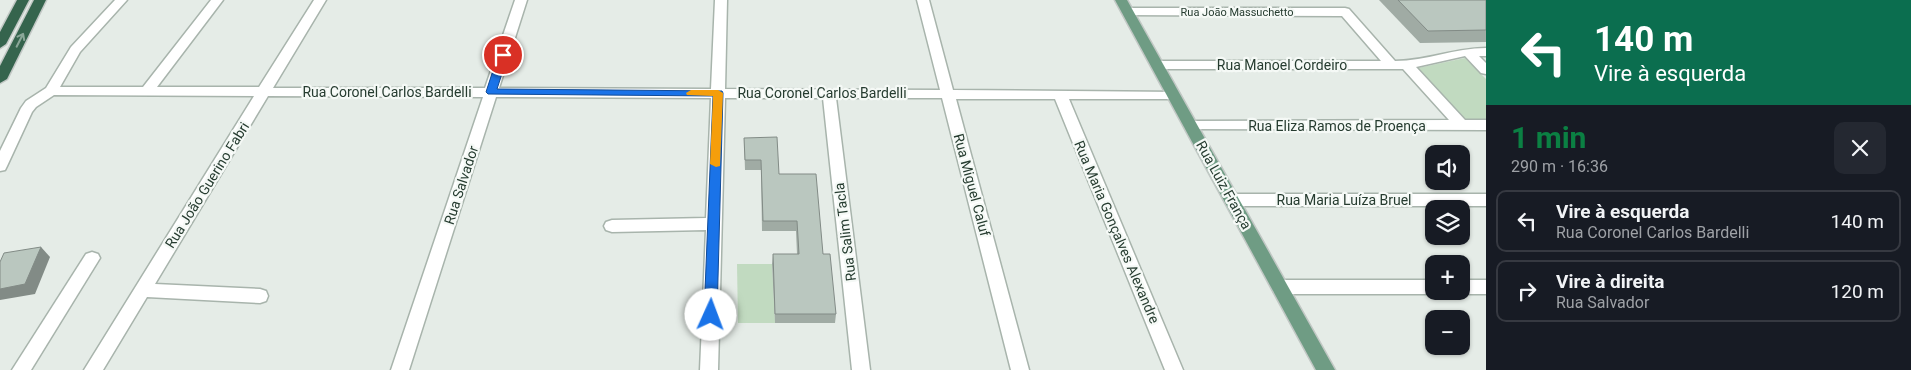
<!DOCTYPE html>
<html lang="pt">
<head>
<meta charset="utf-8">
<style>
  :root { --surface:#171b24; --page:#242831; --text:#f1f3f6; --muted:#9ea1a6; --line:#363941; --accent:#0b8043 }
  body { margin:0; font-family:Roboto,sans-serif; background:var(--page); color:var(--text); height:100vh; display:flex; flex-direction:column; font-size:19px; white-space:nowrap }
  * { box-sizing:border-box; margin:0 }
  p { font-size:16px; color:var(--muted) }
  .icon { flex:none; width:28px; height:28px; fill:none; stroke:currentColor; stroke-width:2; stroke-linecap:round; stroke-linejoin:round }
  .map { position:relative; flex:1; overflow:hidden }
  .side { display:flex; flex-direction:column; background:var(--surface); width:425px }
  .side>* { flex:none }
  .hud { background:#0b6e4f; color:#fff; overflow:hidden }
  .controls { position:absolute; left:1425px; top:145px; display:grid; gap:10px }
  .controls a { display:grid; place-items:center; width:45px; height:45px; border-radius:10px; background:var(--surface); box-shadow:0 1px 4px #0004; font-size:25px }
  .pin { position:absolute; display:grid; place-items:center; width:42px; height:42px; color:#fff; margin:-21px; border:2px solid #fff; border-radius:50%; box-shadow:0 1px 5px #0007 }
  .me { position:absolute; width:55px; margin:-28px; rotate:2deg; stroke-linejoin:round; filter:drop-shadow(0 0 4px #0008) }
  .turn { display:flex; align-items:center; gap:18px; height:105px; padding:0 25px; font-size:22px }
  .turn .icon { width:65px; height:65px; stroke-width:2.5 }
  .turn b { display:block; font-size:35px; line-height:42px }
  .round { display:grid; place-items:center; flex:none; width:52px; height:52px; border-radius:10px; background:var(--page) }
  .headline { display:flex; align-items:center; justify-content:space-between; height:85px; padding:0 25px }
  h1 { font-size:30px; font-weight:700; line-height:38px; color:var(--accent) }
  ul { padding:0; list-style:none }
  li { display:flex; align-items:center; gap:15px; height:62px; margin:0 10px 8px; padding:0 15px; border:2px solid var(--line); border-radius:10px }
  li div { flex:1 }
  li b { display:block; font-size:19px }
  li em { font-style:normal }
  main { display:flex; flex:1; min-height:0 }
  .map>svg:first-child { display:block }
  .green { fill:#c1dac0 }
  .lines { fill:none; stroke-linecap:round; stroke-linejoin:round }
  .minor-casing { stroke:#a8b4ac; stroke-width:3 }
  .major-casing { stroke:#c2c8c5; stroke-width:3 }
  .highway-casing { stroke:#c2c8c5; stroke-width:3 }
  .minor { fill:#fff; fill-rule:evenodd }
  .major { fill:#6f9c84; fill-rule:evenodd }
  .highway { fill:#35644d; fill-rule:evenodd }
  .wall { fill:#a0aba4 }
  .shaded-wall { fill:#828b86 }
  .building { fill:#bac7bf; stroke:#828b86 }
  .oneway { stroke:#8ba799 }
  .route { fill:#1a73e8; stroke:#114b97 }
  .slow { fill:#f59e0b }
  .labels { text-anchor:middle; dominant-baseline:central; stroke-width:4.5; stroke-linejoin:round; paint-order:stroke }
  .far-street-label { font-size:11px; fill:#263c30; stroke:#f5f9f6 }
  .street-label { font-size:14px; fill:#263c30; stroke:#f5f9f6 }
</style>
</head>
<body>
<main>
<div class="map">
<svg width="1486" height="370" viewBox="0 0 1486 370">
  <rect width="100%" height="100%" fill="#e5ece7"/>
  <g class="green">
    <path d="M1465,58L1486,79V119L1467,122L1418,68Z"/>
    <path d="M737,264H772L775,323H738Z"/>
  </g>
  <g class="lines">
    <g class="minor-casing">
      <g id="minor">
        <path d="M115,0H127L80,52L60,87H143L211,0H223L157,87H259L314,0H326L273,88H485L515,0H527L499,88L711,89L715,0H727L725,89L940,90L917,0H929L953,90L1178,92L1180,95L1178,98L1173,99H1069L1183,370H1165L1055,99H956L1029,370H1011L942,98H836L870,370H852L823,98H725L718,370H700L706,230L612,232L606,230L604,226L606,222L612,220L706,218L711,98L496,97L409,370H391L483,97L268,96L155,284L260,289L266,291L268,296L266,301L260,303L147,297L103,370H84L254,96L54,95L36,107L32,112L7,166L5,170L0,171V151L21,108L26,101L46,88L71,47Z"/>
        <path d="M1128,8H1345L1349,9L1395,61C1426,61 1455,48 1486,48V56H1479L1486,63V74L1481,73L1465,56L1416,67L1465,120H1486V130L1186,129L1184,126L1186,123L1191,121L1449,120L1403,69H1157L1151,65L1157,61H1381L1342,16L1124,15L1122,12L1124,9Z"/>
        <path d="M1232,194H1486V206H1232L1227,204L1224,200L1227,196Z"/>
        <path d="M92,252L98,254L100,258L31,370H12L86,254Z"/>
        <path d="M1280,280H1434V291H1440L1434,294H1280L1274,292L1272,287L1274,282Z"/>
        <path d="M1461,280H1486V294H1461L1455,292L1461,291Z"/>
      </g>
    </g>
    <g class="major-casing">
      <path id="major" d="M1115,0H1127L1335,370H1316Z"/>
    </g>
    <g class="highway-casing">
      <g id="highway">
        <path d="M17,0H29L6,44L0,48V32Z"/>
        <path d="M34,0H46L7,79L0,83V66Z"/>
      </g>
    </g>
    <use href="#minor" class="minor"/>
    <use href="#major" class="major"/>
    <use href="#highway" class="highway"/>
  </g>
  <g class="wall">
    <path d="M1379,0H1486V42L1420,43Z"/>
    <path d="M744,138L779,174L823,254L836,314L835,323H775L772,264L773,254H797L796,231H762L761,170H745Z"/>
  </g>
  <path class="shaded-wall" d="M41,247L50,257L35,294L0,300V289Z"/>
  <g class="building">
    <path d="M1398,0H1486V30L1428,31Z"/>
    <path d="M777,137L779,174H816L823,254H830L836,314H775L773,254H799L797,221H763L761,160H745L744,138Z"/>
    <path d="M41,247L25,284L0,289V262L4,253Z"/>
  </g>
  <defs><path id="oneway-shaft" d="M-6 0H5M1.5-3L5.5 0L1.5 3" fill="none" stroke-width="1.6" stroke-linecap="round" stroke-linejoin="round" transform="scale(1.25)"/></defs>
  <use class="oneway" href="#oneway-shaft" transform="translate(20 40) rotate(-63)"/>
  <path class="route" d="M503,52L508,55L497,89L722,91L723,93L717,315L715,319L711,321L706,319L704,315L713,96L488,94L486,92L498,55Z"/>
  <path class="slow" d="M691,90H718L723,93L720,166L716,167L710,164L713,96L687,95L686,93Z"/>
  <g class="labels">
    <g class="far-street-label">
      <text x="1237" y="12">Rua João Massuchetto</text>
    </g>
    <g class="street-label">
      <text x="1282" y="65">Rua Manoel Cordeiro</text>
      <text x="387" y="92">Rua Coronel Carlos Bardelli</text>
      <text x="822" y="93">Rua Coronel Carlos Bardelli</text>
      <text x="1337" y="126">Rua Eliza Ramos de Proença</text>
      <text transform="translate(207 185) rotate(-58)">Rua João Guerino Fabri</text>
      <text transform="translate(461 185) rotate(-72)">Rua Salvador</text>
      <text transform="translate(972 185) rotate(75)">Rua Miguel Caluf</text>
      <text transform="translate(1224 185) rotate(61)">Rua Luiz França</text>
      <text x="1344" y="200">Rua Maria Luíza Bruel</text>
      <text transform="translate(845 232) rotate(-97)">Rua Salim Tacla</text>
      <text transform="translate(1117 232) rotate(67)">Rua Maria Gonçalves Alexandre</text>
    </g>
  </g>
</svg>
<div class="controls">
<a><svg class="icon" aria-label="sound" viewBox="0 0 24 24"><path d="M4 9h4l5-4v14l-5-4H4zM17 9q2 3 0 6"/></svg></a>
<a><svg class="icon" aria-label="layers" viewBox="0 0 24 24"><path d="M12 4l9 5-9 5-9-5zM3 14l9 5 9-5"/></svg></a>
<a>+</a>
<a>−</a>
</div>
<div class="pin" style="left:503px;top:55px;background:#d93025"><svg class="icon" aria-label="arrive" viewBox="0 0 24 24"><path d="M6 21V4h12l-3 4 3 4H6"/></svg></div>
<svg class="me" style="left:711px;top:315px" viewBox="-20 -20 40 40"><circle r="19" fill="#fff"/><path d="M0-13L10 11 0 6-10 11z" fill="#1a73e8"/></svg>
</div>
<section class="side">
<div class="hud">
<div class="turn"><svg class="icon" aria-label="left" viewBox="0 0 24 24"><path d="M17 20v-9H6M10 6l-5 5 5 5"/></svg><div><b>140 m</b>Vire à esquerda</div></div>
</div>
<div class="headline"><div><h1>1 min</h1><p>290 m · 16:36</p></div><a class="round"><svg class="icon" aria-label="close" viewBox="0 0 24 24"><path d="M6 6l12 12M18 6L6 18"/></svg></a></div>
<ul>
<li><svg class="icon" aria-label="left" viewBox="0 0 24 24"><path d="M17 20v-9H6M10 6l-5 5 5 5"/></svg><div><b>Vire à esquerda</b><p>Rua Coronel Carlos Bardelli</p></div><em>140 m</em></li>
<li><svg class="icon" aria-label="right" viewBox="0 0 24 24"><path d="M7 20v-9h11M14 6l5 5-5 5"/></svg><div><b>Vire à direita</b><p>Rua Salvador</p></div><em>120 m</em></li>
</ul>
</section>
</main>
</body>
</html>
